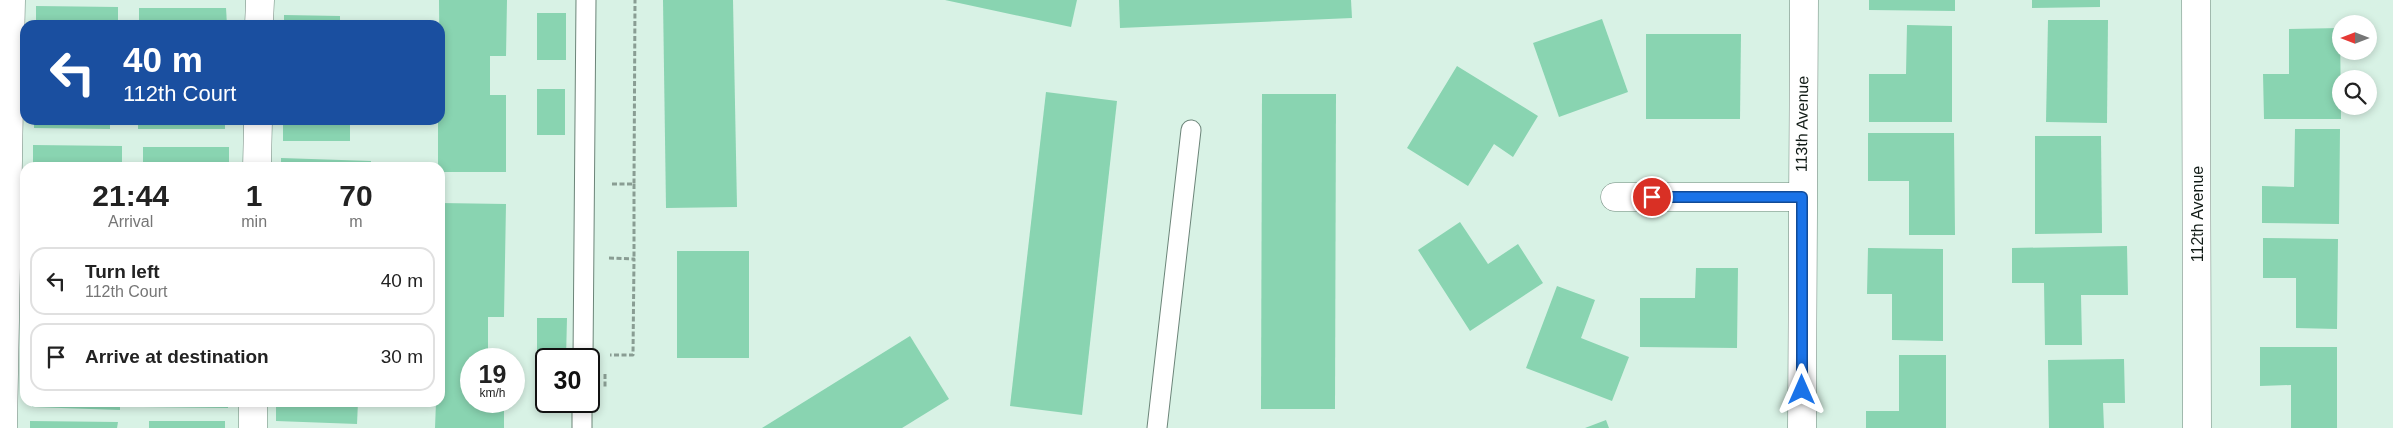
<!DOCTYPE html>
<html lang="en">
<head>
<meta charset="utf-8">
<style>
  :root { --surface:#fff; --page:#f6f6f6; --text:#222; --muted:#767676; --line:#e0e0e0 }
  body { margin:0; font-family:Helvetica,sans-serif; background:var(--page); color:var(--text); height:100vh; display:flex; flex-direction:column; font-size:19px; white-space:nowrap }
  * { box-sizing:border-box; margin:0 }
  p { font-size:16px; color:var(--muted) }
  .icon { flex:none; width:28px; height:28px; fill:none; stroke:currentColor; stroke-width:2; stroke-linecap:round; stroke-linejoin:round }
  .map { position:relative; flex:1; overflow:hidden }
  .panel { position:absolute; left:20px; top:162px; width:425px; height:245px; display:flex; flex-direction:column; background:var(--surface); border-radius:15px; box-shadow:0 2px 8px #0003 }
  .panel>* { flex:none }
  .hud { position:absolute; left:20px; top:20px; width:425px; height:105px; border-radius:15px; box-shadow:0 2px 8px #0003; background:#1a4fa0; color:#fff; overflow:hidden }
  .needle { width:32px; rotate:270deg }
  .buttons { position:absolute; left:2332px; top:15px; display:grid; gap:10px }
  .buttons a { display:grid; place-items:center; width:45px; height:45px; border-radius:50%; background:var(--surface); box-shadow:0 2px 8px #0003; font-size:25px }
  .speed { position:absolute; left:460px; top:348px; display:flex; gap:10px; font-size:25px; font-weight:700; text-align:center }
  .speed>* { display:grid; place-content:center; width:65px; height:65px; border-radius:50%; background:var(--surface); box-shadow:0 2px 8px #0003; line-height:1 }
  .speed small { font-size:12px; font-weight:400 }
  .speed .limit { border:2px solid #111; border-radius:8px; background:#fff; color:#111 }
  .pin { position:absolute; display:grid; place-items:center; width:42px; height:42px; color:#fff; margin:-21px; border:2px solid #fff; border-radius:50%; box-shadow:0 1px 5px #0007 }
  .me { position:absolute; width:55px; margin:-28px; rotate:0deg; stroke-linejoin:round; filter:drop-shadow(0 0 4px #0008) }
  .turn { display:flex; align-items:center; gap:18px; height:105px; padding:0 20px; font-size:22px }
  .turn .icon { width:65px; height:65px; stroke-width:2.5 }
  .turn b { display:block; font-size:35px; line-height:42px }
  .eta { display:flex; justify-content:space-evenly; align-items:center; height:85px; text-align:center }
  .eta b { font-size:30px; font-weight:600; line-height:35px }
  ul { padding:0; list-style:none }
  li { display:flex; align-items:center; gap:15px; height:68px; margin:0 10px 8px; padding:0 10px; border:2px solid var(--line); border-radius:15px }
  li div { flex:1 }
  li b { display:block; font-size:19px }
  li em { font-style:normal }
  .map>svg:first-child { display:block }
  .building { fill:#89d4b1 }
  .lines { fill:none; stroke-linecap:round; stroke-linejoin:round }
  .lane-casing { stroke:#6c8579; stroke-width:21 }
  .street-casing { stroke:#6c8579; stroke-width:29 }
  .path { stroke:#899d93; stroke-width:3; stroke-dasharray:5 2.5; stroke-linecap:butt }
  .lane { stroke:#fff; stroke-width:19 }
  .street { stroke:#fff; stroke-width:28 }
  .route-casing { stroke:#114b97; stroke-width:12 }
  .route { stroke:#1a73e8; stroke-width:9 }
  .labels { text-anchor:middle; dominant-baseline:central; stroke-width:4; stroke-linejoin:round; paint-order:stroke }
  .street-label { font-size:16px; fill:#121c17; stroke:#fff }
</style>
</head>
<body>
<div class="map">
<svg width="2393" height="428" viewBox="0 0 2393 428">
  <rect width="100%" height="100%" fill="#d8f2e5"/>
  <g class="building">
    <path d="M439,0H507L506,56H490V95H506V172H440V168H438V120H440Z"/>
    <path d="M663,0H733L737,207L666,208Z"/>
    <path d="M945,0H1077L1071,27Z"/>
    <path d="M1119,0H1351L1352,18L1120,28Z"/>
    <path d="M1869,0H1955V11L1869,10Z"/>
    <path d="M2032,0H2100V7L2032,8Z"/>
    <path d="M36,6L118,7V25H36Z"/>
    <path d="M139,8H226L227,25H139Z"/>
    <rect x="537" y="13" width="29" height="47"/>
    <path d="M284,15L340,16V25H284Z"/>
    <path d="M1602,19L1628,92L1559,117L1533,43Z"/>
    <path d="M2048,20H2108L2107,123L2046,122Z"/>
    <path d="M1907,25L1952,26V122H1869V74H1906Z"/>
    <path d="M2340,28L2341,119H2264L2263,74H2289V29Z"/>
    <path d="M1646,34H1741L1740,119H1646Z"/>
    <path d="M1457,66L1538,116L1513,157L1494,144L1468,186L1407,148Z"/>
    <rect x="537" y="89" width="28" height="46"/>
    <path d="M1046,92L1117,101L1082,415L1010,406Z"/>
    <path d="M1262,94H1336L1335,409H1261Z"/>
    <path d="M34,120H110V129L34,128Z"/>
    <rect x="138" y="120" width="87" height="9"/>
    <rect x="283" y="120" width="67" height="21"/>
    <path d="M2295,129H2340L2339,224L2262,223V186L2294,187Z"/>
    <path d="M1868,133H1954L1955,235H1909V181H1868Z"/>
    <path d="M2035,136H2101L2102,233L2035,234Z"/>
    <path d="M33,145L122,146V168H33Z"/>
    <rect x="143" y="147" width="86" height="21"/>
    <path d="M281,158L371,161V168H281Z"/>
    <path d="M440,203L506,204L504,317H488V353H505V359H471V401H504V428H435L436,402H440Z"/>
    <path d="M1460,222L1488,264L1518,244L1543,283L1470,331L1418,250Z"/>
    <path d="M2263,238L2338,239L2337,329L2296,328V278H2263Z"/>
    <path d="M2127,246L2128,295H2081L2082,345H2045L2044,283H2012V248Z"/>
    <path d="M1868,248L1943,249V341L1892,340V294H1867Z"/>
    <rect x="677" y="251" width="72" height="107"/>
    <path d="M1696,268H1738L1737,348L1640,347V298H1695Z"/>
    <path d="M1557,286L1595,300L1581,338L1629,357L1612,401L1526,368Z"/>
    <path d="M537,318H567L566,359H546V364H537Z"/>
    <path d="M910,336L949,399L902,428H762Z"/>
    <path d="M2260,347H2337V428H2291V385L2260,386Z"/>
    <path d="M1899,355H1946V428H1866V411H1899Z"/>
    <path d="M2124,359L2125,403H2103L2104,428H2049L2048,360Z"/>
    <path d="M32,402H120V410L32,407Z"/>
    <path d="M143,402H228V408L143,407Z"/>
    <path d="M276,402H358L357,424L276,421Z"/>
    <path d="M1606,420L1609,428H1585Z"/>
    <path d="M30,421L118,422L117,428H30Z"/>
    <rect x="149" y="421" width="76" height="7"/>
  </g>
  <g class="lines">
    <g class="lane-casing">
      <g id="lane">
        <path d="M583,359L586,0"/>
        <path d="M582,428V401"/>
        <path d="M1157,428L1191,130"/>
      </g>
    </g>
    <g class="street-casing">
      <g id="street">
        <path d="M2196,0L2197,428"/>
        <path d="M259,25L260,0"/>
        <path d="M257,168L258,120"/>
        <path d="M1615,197H1802"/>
        <path d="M3,428L11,0"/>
        <path d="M253,428V402"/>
        <path d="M1802,428L1804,0"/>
      </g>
    </g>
    <g class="path">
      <path d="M612,184H634L635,0"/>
      <path d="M634,184V259"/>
      <path d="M609,258L634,259L633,355H610"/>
      <path d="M605,374V387"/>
    </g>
    <use href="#lane" class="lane"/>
    <use href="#street" class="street"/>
  </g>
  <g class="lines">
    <g class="route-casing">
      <path id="route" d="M1652,197H1802V390"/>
    </g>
    <use href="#route" class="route"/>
  </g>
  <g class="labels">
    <g class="street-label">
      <text transform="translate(1802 124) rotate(-89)">113th Avenue</text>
      <text transform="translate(2197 214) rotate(-90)">112th Avenue</text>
    </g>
  </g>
</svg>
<div class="buttons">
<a><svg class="needle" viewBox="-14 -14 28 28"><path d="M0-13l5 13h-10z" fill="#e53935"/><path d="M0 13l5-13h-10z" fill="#767676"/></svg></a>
<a><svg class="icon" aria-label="search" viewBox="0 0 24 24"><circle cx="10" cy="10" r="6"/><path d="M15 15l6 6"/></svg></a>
</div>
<div class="speed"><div>19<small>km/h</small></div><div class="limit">30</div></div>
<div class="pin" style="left:1652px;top:197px;background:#d93025"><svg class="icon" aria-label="arrive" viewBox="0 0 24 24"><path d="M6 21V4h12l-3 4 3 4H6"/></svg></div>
<svg class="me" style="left:1802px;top:390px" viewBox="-20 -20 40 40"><path d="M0-17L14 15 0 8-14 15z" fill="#1a73e8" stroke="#fff" stroke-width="4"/></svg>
<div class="hud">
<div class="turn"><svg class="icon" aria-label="left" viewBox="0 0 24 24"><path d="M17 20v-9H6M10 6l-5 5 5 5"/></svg><div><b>40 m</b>112th Court</div></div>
</div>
<section class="panel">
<div class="eta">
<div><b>21:44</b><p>Arrival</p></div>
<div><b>1</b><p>min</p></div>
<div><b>70</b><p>m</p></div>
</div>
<ul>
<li><svg class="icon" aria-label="left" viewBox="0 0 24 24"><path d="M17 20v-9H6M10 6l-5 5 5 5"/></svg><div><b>Turn left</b><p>112th Court</p></div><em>40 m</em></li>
<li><svg class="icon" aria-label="arrive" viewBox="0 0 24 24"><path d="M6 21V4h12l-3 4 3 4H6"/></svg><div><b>Arrive at destination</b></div><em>30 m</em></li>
</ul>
</section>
</div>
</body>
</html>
